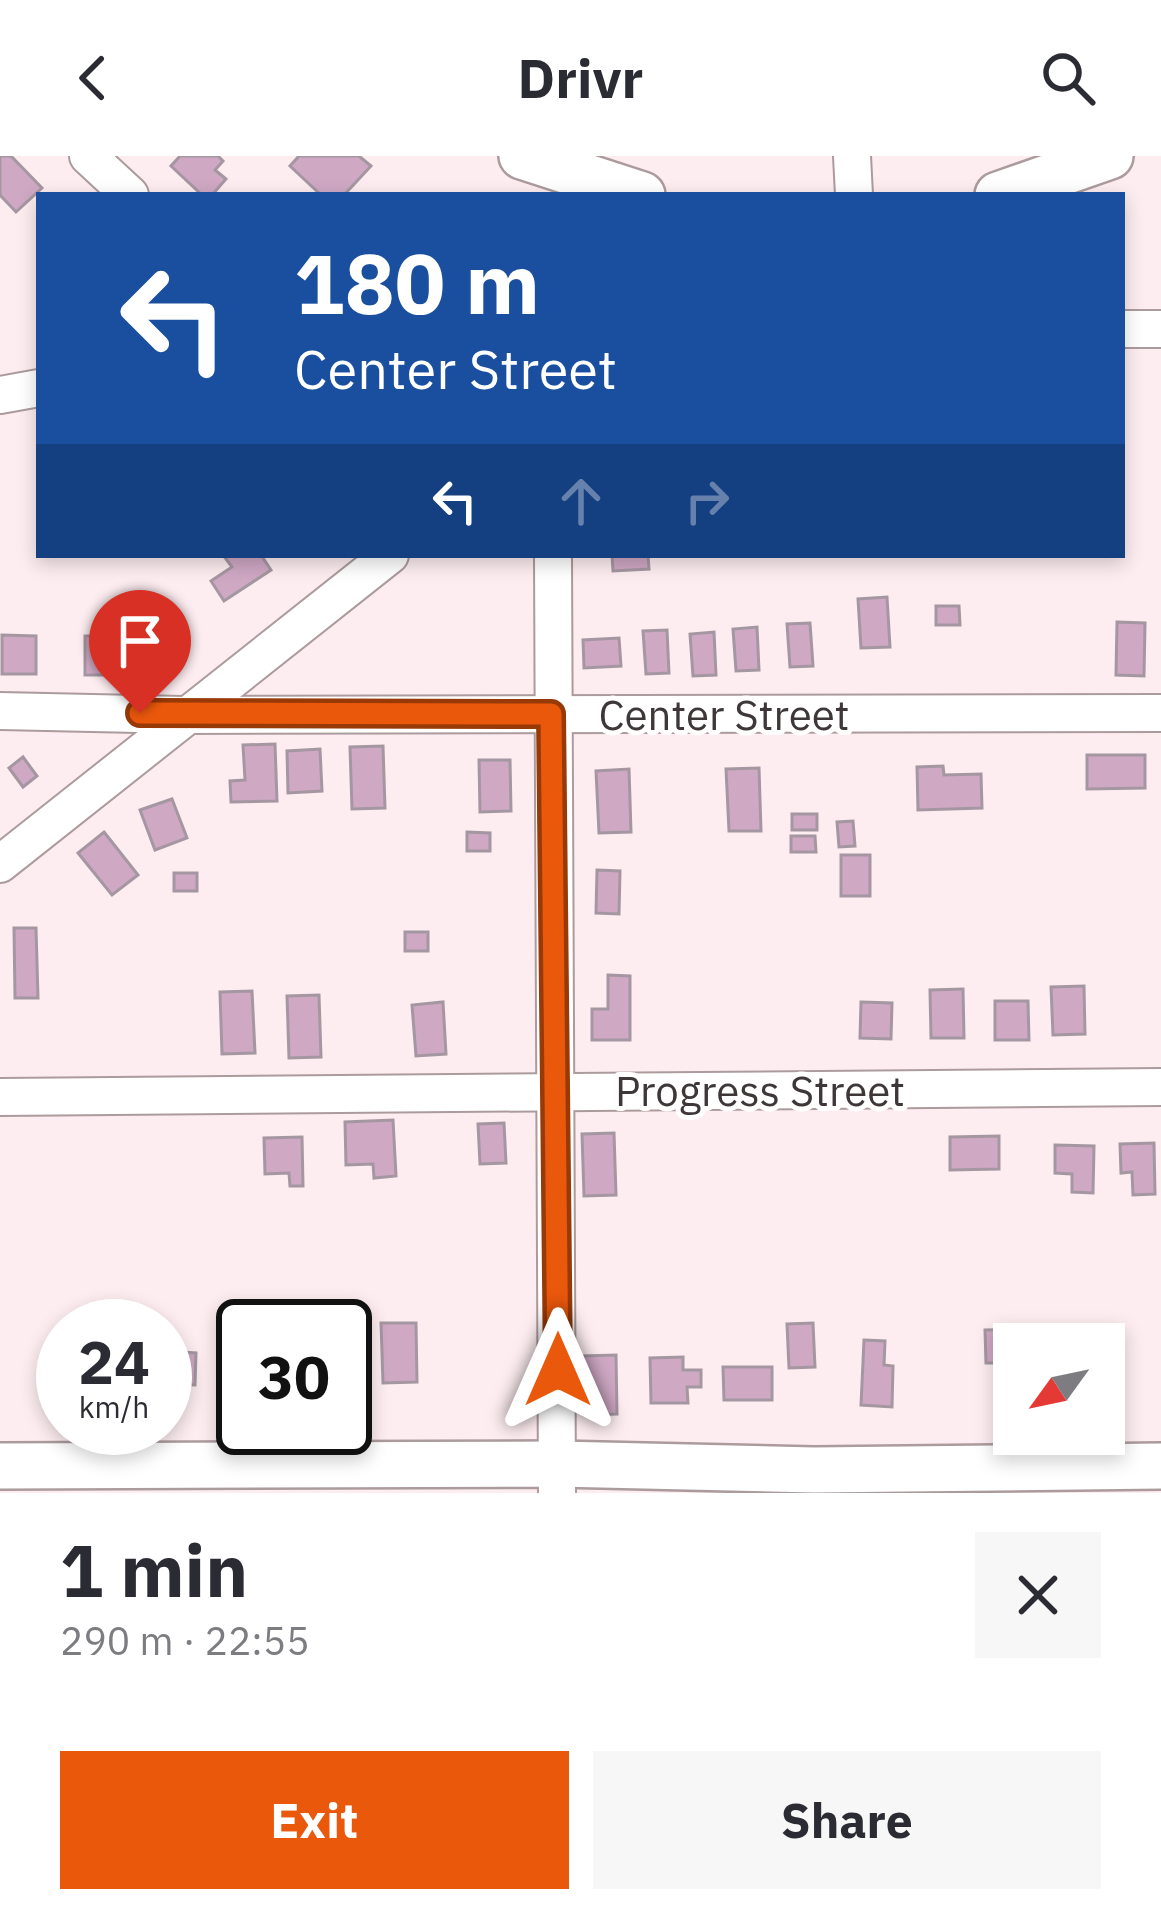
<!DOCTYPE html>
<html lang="en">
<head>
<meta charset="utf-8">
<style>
  :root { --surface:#fff; --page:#f7f7f7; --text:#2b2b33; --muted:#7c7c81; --accent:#ea580c }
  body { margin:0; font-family:"IBM Plex Sans",sans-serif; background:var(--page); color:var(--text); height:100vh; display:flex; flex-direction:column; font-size:45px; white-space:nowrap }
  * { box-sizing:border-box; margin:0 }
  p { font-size:39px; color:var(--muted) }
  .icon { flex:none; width:66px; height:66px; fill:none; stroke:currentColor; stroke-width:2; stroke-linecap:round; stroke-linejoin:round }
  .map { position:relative; height:1337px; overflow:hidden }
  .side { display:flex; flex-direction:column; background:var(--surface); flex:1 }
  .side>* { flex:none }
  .banner { position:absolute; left:36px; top:36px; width:1089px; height:366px; border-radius:0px; box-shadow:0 6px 18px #0003; background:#1a4fa0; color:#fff; overflow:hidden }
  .needle { width:78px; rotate:237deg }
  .tools { position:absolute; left:993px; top:1167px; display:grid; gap:24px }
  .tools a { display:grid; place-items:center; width:132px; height:132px; border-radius:0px; background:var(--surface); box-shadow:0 6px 18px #0003; font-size:60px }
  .speed { position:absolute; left:36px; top:1143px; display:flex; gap:24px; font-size:60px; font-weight:700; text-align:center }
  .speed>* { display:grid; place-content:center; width:156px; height:156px; border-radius:50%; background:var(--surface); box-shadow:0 6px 18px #0003; line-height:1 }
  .speed small { font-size:30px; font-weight:400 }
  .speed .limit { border:6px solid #111; border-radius:18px; background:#fff; color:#111 }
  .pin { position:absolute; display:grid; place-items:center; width:102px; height:102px; color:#fff; margin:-123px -51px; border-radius:50% 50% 50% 0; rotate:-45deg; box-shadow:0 0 12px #0007 }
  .pin .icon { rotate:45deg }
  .me { position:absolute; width:132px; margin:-66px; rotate:0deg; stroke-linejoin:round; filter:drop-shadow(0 0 9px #0008) }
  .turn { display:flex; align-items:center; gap:42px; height:252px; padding:0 60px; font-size:54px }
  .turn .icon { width:156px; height:156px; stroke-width:2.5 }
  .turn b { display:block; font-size:84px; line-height:102px }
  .lanes { display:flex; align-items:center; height:114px; padding:0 60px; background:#0003; justify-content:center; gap:60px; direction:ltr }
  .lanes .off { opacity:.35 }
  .round { display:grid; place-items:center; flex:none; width:126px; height:126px; border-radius:0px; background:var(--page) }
  .headline { display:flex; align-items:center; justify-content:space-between; height:204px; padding:0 60px }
  h1 { font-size:72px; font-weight:700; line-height:90px }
  .action { display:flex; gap:24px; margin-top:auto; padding:24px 60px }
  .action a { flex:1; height:138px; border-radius:0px; background:var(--accent); color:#fff; font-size:48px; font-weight:700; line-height:138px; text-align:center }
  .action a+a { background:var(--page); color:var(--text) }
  header { display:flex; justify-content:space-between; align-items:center; height:156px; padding:0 60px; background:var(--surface); font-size:54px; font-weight:700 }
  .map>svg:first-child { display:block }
  .building { fill:#cfa8c4; stroke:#a597a1; stroke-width:3 }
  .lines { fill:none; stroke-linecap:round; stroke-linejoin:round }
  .minor-casing { stroke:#ac9b9d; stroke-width:40 }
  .major-casing { stroke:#ac9b9d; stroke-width:50 }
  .minor { stroke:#fff; stroke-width:36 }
  .major { stroke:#fff; stroke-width:45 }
  .route-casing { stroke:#983908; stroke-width:30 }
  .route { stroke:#ea580c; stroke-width:21 }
  .labels { text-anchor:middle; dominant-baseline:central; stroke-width:10; stroke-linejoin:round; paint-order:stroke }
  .street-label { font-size:42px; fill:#3e3738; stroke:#fff }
</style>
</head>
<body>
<header><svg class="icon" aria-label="back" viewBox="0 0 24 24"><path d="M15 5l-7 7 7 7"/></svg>Drivr<svg class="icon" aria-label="search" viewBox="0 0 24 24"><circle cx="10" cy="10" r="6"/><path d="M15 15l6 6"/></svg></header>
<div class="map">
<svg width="1161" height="1337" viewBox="0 0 1161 1337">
  <rect width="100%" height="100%" fill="#fdedf0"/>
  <g class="building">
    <path d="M0,0H11L42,32L16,56L0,39Z"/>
    <path d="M180,0H218L223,5L215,14L226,23L212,39H202L171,10Z"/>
    <path d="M299,0H359L371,10L344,39H321L290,10Z"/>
    <path d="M223,399H261L271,414L224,445L211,425L232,411Z"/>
    <path d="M612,399H648L649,413L613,415Z"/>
    <path d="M887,441L890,491L861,492L858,443Z"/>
    <path d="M936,450H959L960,469H936Z"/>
    <path d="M1117,466L1145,467L1144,520L1116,519Z"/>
    <path d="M810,467L813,510L790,511L787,468Z"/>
    <path d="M757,471L759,514L736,515L733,473Z"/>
    <path d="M667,474L669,517L646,518L643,475Z"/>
    <path d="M714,476L716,519L693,520L690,478Z"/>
    <path d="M2,479L36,480V518H2Z"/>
    <path d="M85,480H118L119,519H85Z"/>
    <path d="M619,482L621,510L584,512L583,484Z"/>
    <rect x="137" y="484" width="33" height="38"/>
    <path d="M275,588L277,645L231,646L230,625L245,624L243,589Z"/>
    <path d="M383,590L385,652L352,653L350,591Z"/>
    <path d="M320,593L322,635L288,637L287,595Z"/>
    <path d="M1087,599H1145V632L1087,633Z"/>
    <path d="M23,601L37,620L23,631L9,612Z"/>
    <path d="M479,604H510L511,655L480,656Z"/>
    <path d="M943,610L944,619L981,618L982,652L918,654L917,611Z"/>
    <path d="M759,612L761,675H729L726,613Z"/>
    <path d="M629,613L631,676L599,677L596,615Z"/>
    <path d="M172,643L187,682L155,694L140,654Z"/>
    <rect x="792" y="658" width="25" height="16"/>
    <path d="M853,665L855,690L839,691L837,666Z"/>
    <path d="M104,676L138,719L112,739L78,697Z"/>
    <path d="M467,676L490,677V695H467Z"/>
    <path d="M791,680H815L816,696H791Z"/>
    <rect x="841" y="699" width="29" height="41"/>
    <path d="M597,714L620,715L619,758L596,757Z"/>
    <rect x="174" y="717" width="23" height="18"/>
    <path d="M14,772H36L38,842H15Z"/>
    <rect x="405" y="776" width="23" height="19"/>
    <path d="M608,819L630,820V884H592V853H608Z"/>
    <path d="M1084,830L1085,878L1053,879L1051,831Z"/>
    <path d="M963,833L964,882H931L930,834Z"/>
    <path d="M252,835L255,897L222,898L220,836Z"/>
    <path d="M319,839L321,901L289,902L287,840Z"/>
    <path d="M995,845H1028L1029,884H995Z"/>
    <path d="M443,846L446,898L416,900L412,849Z"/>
    <path d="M861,846L892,847L891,883L860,882Z"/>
    <path d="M393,964L396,1020L374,1022L373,1008L346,1009L345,966Z"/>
    <path d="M504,967L506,1007L480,1008L478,968Z"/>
    <path d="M614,977L616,1039L584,1040L582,978Z"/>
    <path d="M999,980V1013L950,1014V981Z"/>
    <path d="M302,981L303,1030H290L289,1017L265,1018L264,982Z"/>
    <path d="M1154,987L1155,1038L1133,1039L1132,1016L1121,1017L1120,988Z"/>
    <path d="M1055,989L1094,990L1093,1037L1072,1036V1018L1055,1017Z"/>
    <path d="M381,1167H416L417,1226L383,1227Z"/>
    <path d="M813,1167L815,1211L789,1212L787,1168Z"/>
    <path d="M1034,1173V1188H1014V1207H986L985,1174Z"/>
    <path d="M864,1184L885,1185L884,1209L893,1210L892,1251L861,1249Z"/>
    <path d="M165,1195L196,1197L195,1229L165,1228Z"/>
    <path d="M616,1199L617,1258L584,1259L582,1200Z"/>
    <path d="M683,1201V1214H701V1231H687L688,1247H651L650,1202Z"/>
    <path d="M723,1211H772V1244H724Z"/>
  </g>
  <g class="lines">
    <g class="minor-casing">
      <g id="minor">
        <path d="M88,0L130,39"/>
        <path d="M852,0L854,39"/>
        <path d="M1122,173H1161"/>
        <path d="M0,239L39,232"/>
        <path d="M553,399L557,1337"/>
        <path d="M0,555L184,559L1161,557"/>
        <path d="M0,708L390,399"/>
        <path d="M0,941L1161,931"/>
      </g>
    </g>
    <g class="major-casing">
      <g id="major">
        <path d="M522,0L642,39"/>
        <path d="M998,39L1110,0"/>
        <path d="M0,1310L558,1308L814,1314L1161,1310"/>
      </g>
    </g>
    <use href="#minor" class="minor"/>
    <use href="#major" class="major"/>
  </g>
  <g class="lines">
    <g class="route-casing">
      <path id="route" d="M140,557L551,558L558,1214"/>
    </g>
    <use href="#route" class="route"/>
  </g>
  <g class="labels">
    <g class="street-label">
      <text x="724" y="558">Center Street</text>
      <text x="760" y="934">Progress Street</text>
    </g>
  </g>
</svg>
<div class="tools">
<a><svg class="needle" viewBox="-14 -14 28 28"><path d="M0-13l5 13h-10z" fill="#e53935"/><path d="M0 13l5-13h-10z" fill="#7c7c81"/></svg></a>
</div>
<div class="speed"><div>24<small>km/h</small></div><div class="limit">30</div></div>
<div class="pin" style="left:140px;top:557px;background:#d93025"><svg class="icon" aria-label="arrive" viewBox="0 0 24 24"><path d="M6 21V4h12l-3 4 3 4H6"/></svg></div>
<svg class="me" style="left:558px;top:1214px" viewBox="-20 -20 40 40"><path d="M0-17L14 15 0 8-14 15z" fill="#ea580c" stroke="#fff" stroke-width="4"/></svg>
<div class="banner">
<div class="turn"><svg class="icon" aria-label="left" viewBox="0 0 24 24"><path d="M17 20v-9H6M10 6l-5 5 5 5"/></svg><div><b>180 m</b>Center Street</div></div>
<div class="lanes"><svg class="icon" aria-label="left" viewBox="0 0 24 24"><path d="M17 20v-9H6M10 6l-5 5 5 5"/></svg><svg class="icon off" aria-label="ahead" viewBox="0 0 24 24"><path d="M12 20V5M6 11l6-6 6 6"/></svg><svg class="icon off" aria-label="right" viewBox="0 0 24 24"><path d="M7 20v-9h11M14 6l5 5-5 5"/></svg></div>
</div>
</div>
<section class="side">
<div class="headline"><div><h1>1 min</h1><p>290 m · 22:55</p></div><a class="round"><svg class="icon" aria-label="close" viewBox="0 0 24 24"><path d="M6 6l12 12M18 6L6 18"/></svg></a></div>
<div class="action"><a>Exit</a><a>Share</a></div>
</section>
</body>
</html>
